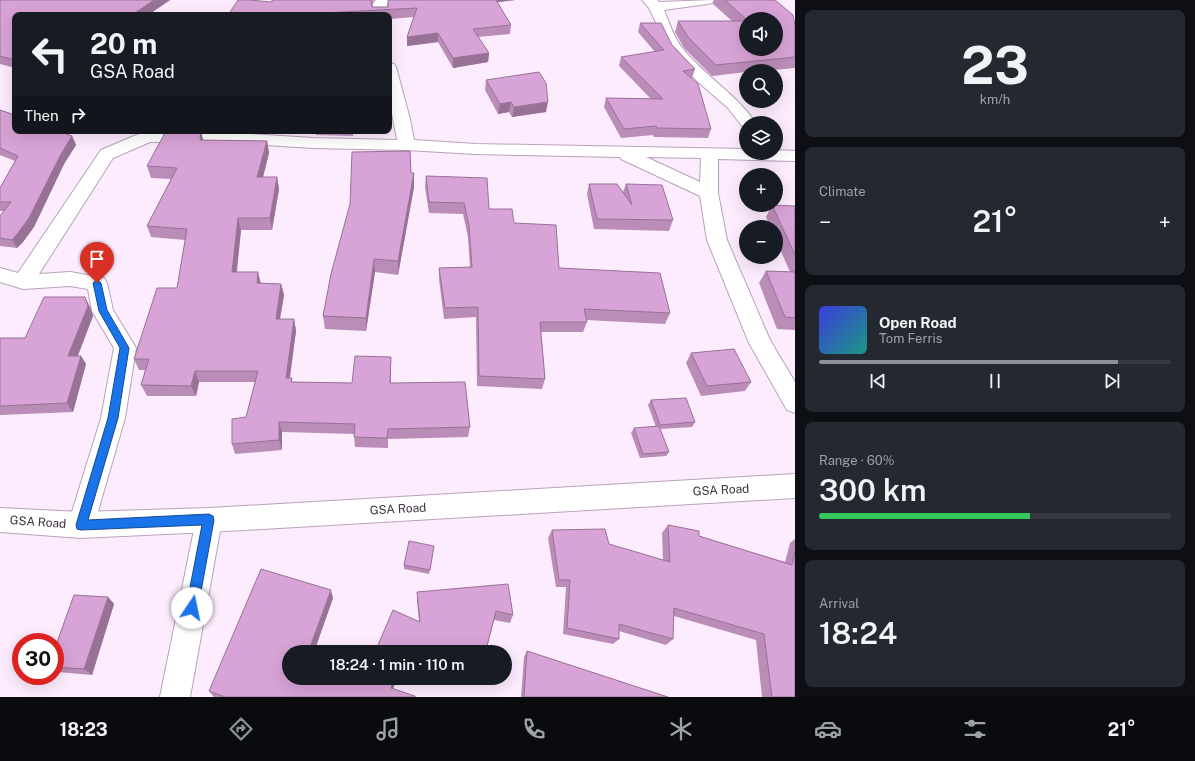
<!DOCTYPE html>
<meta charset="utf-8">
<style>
:root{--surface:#171b24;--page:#242831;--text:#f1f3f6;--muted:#9ea1a6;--line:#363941;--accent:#8c9099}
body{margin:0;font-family:"Public Sans",sans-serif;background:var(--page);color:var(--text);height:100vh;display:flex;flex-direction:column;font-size:15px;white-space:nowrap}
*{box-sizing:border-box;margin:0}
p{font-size:13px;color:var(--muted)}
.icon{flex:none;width:22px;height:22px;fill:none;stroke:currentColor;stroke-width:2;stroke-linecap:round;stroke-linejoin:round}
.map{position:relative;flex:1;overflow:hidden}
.sheet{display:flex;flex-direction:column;gap:10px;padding:10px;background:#0d0f14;width:400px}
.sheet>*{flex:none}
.banner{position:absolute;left:12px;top:12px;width:380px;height:122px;border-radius:8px;box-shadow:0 4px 16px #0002;background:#171b24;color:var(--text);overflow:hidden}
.tools{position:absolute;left:739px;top:12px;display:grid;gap:8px}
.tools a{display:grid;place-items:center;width:44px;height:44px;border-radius:50%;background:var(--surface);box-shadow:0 4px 16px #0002;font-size:20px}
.speed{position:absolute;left:12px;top:633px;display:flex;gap:8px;font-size:20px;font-weight:700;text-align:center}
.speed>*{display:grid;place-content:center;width:52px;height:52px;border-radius:50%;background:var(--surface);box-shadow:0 4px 16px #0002;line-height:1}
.speed .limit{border:6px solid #d22;background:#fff;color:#111}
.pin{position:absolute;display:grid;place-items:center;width:34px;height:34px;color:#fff;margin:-41px -17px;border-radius:50% 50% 50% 0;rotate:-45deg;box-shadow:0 0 4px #0007}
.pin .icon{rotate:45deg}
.me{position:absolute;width:44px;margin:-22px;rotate:11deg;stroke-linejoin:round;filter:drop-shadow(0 0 3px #0008)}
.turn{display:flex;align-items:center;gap:14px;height:84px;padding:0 12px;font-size:18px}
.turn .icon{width:52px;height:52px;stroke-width:2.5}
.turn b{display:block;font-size:28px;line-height:34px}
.then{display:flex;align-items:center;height:38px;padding:0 12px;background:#0003;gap:8px;font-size:15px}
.big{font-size:30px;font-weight:600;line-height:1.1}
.sheet .widget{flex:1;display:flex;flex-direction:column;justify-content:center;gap:6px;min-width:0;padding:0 14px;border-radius:8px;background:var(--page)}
.sheet .dial{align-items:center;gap:0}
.dial b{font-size:52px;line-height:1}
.song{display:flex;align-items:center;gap:12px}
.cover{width:48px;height:48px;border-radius:6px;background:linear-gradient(135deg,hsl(240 70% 55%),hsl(170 70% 35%))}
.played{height:4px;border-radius:2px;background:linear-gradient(90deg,var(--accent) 85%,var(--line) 85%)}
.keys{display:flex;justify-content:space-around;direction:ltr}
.heat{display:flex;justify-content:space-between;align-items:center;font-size:22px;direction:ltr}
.charge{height:6px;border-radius:3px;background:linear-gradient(90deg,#34c759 60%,var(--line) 0)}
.trip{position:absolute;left:282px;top:645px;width:230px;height:40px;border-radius:20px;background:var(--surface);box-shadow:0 4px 16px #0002;font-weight:600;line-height:40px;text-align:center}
.tab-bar{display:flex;height:64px;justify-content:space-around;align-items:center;background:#090b0e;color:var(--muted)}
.tab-bar .icon{width:28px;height:28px}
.tab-bar .on{color:var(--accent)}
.tab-bar b{font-size:18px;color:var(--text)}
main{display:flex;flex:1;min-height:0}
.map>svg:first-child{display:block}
</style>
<main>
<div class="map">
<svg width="795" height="697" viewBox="0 0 795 697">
<rect width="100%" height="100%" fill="#fcecfe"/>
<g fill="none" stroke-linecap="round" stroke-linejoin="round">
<!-- minor casing -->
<g stroke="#baa1bd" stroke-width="2">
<path id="minor" d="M 376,0 L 390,0 L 387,4 L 387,15 L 373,15 L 373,4 Z
M 642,0 L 657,0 L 659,2 L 714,0 L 712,3 L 707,4 L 664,10 C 669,22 674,38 683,49 C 705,76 736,94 756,123 L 746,123 L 746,127 L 742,126 L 728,108 L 697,81 L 670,52 L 649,8 Z
M 389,63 L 394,64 L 396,67 L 410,119 L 414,140 L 476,144 L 746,149 L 746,153 L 776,153 L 776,150 L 795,151 L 795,161 L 718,159 L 718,193 L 727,240 L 770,340 L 795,382 L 795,413 L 787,410 L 749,343 L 707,240 L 700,196 L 621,159 L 620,157 L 476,154 L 406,150 L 313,148 L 206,141 L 150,142 L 113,158 L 39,274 L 70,272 L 104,278 L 107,283 L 113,310 L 136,348 L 125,418 L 94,525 L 90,534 L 81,538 L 72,534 L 68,525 L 101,418 L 114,348 L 92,311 L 88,289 L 70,286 L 23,289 L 0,282 L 0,268 L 18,273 L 101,150 L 141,133 L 147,132 L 206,131 L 313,138 L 397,140 L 389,98 ZM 646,157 L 701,158 L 700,182 Z
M 209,508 L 218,511 L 222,520 L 190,697 L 160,697 L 196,520 L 200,511 Z"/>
</g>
<!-- tertiary casing -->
<g stroke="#baa1bd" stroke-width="2">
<path id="tertiary" d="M 795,474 L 795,498 L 209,532 L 81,538 L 0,532 L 0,508 L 81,512 L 209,508 Z"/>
</g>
<!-- minor -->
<use href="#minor" fill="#fff" fill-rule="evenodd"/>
<!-- tertiary -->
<use href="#tertiary" fill="#fff" fill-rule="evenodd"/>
</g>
<!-- wall -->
<path fill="#ba8cb8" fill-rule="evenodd" d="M 0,0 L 170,0 L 148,15 L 15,15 L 15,68 L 0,64 Z
M 272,0 L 374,0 L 372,4 L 372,7 L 388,7 L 388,0 L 515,0 L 497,2 L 511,25 L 510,34 L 478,37 L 489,53 L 488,62 L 453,68 L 438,42 L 407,46 L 407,37 L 414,17 L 389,19 L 389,15 L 228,15 L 272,2 Z
M 714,0 L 775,0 L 795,25 L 795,68 L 761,71 L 746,71 L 746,72 L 712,76 L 684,48 L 675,32 L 678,21 L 732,21 L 713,4 ZM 746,19 L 776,19 L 746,49 Z
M 640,23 L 672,45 L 695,69 L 692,78 L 691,78 L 711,129 L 708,138 L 654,137 L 653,135 L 621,138 L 604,107 L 606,98 L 651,99 L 619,66 L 621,57 L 655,52 L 638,32 Z
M 15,74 L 15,82 L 12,76 Z
M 486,80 L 546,112 L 512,117 L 509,112 L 498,114 L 485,90 Z
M 0,110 L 72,136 L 76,145 L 64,164 L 34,227 L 23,242 L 17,248 L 0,246 L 0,216 L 4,211 L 0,211 L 0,188 L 15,161 L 0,155 Z
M 273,131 L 354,131 L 353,136 L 316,135 L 316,133 Z
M 203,140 L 267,141 L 269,153 L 263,177 L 277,177 L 279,189 L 272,230 L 241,230 L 237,272 L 261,283 L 281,284 L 284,295 L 280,319 L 294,319 L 296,331 L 290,378 L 292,378 L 292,382 L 352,383 L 391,368 L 391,383 L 470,427 L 468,437 L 388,439 L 388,448 L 355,447 L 354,434 L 282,432 L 282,450 L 235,454 L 232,444 L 246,417 L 255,382 L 199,382 L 196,396 L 147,396 L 141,385 L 145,370 L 139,370 L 134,359 L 177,288 L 185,240 L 151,237 L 147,226 L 171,179 L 151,178 L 147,166 Z
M 411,173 L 414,173 L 414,187 L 398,275 L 375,272 L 366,331 L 325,329 L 323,316 Z
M 426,176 L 489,209 L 514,223 L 559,268 L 670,313 L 665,324 L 586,320 L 587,322 L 583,332 L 541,332 L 545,379 L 542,389 L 477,386 L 476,317 L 444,319 L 439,279 L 439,268 L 470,267 L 468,237 L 463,214 L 429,213 L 425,187 Z
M 589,184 L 623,192 L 626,184 L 673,220 L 669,231 L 594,229 L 587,194 Z
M 772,205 L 795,206 L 795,330 L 777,329 L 759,283 L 766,271 L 790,272 L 776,240 L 776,227 L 770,227 L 766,217 Z
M 90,307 L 93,316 L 78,356 L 81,356 L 86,364 L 73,412 L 0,415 L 0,338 L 25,338 Z
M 691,353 L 751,382 L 745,391 L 701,396 L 686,363 Z
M 651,400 L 695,422 L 692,427 L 660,429 L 669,452 L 666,456 L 640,458 L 631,433 L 634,428 L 656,427 L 648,405 Z
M 668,525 L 699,536 L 785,562 L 790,543 L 795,539 L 795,697 L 762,697 L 756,640 L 674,616 L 673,639 L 666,645 L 619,631 L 619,639 L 613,644 L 563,634 L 566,587 L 556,587 L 548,538 L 552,530 L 663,560 L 662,533 Z
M 434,546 L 429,574 L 404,569 L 404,565 Z
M 417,592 L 513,615 L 510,623 L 494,620 L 487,646 L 484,652 L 375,652 L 419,621 L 417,600 Z
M 108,597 L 114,604 L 92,675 L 57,672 L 55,671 L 55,648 Z
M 333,598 L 314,652 L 289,678 L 397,678 L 393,689 L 415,697 L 214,697 L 209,691 Z
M 527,651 L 668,697 L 521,697 L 524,657 Z"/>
<!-- shaded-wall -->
<path fill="#977296" d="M 154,0 L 170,0 L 148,15 L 132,15 Z
M 492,0 L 515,0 L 491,3 Z
M 438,33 L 438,42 L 407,46 L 407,37 Z
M 489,53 L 488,62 L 453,68 L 453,58 Z
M 511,102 L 509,112 L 498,114 L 500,104 Z
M 548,102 L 546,112 L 512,117 L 514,107 Z
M 201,131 L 204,143 L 200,140 Z
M 72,136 L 76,145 L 64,164 L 34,227 L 23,242 L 17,248 L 12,240 L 60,156 Z
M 267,141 L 269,153 L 260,189 L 257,177 Z
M 414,173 L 414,187 L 398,275 L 398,261 Z
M 277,177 L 279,189 L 272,230 L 270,218 Z
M 238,218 L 241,230 L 235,284 L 232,272 Z
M 374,259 L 375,272 L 366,331 L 366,318 Z
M 258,272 L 261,284 L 257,283 Z
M 281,284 L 284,295 L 278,330 L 276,319 Z
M 85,297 L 90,307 L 93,316 L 74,365 L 68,356 Z
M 294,319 L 296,331 L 288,389 L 286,378 Z
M 81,356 L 86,364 L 73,412 L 67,403 Z
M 391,357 L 391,368 L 390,394 L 390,383 Z
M 195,371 L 199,382 L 196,396 L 191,386 Z
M 279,422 L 282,432 L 282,450 L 279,440 Z
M 331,590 L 333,598 L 314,652 L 309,650 Z
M 108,597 L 114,604 L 92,675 L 84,669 Z
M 395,678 L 397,678 L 391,694 L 391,688 Z"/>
<!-- building -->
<path fill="#d8a3d6" stroke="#977296" d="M 0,0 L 154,0 L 132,15 L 15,15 L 15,60 L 0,56 Z
M 238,0 L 249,0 L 272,2 L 272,0 L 371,0 L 372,7 L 388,7 L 388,0 L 496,0 L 511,25 L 473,29 L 489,53 L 453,58 L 438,33 L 407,37 L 417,8 L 323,13 L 323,15 L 228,15 Z
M 725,0 L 775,0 L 793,15 L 795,25 L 795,57 L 716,65 L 688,37 L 678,21 L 746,21 L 746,49 L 776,49 L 776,19 L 746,19 Z
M 640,23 L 661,23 L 672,45 L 695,69 L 683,71 L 698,84 L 711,129 L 657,128 L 656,126 L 624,129 L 606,98 L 663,99 L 621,57 L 664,50 Z
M 539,72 L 546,83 L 548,102 L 514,107 L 511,102 L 500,104 L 486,80 Z
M 0,110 L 15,115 L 15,131 L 58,131 L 72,136 L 60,156 L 29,218 L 18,233 L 12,240 L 0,238 L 0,216 L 11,202 L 0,202 L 0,188 L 18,156 L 0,148 Z
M 166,131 L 201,131 L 200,140 L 267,141 L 257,177 L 277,177 L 270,218 L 238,218 L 232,272 L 258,272 L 257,283 L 281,284 L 276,319 L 294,319 L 286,378 L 292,378 L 291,382 L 352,383 L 355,356 L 391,357 L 390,383 L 465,382 L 470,427 L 388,429 L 387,438 L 354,437 L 355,424 L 279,422 L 279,440 L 232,444 L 232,419 L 246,417 L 258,371 L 195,371 L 191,386 L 141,385 L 149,359 L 134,359 L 157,288 L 177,288 L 187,229 L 147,226 L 177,168 L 147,166 Z
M 410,151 L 411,173 L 414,173 L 398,261 L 374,259 L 366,318 L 323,316 L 331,274 L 350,204 L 352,152 Z
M 426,176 L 487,178 L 489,209 L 512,209 L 514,223 L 556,225 L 559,268 L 660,273 L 670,313 L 584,309 L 587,322 L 540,322 L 545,379 L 479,376 L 478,307 L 445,308 L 439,268 L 472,267 L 469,226 L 464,203 L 429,202 Z
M 589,184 L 617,184 L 632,205 L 626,184 L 662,185 L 673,220 L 597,219 Z
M 772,205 L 795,206 L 795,255 Z
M 766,271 L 795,272 L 795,318 L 785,317 Z
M 44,297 L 85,297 L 88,306 L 68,356 L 81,356 L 67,403 L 0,406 L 0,338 L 25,338 Z
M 734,349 L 751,382 L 707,386 L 691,353 Z
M 686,398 L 695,422 L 660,425 L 651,400 Z
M 659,426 L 669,452 L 643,454 L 634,428 Z
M 668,525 L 699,531 L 699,536 L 792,565 L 795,551 L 795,697 L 772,697 L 764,634 L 674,608 L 673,639 L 619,624 L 619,639 L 567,628 L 570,580 L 559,580 L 552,530 L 605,529 L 609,544 L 670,562 Z
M 409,541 L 434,546 L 430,570 L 404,565 Z
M 261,569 L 331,590 L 309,650 L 314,652 L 289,652 L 289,678 L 395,678 L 391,688 L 415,696 L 415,697 L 225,697 L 209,691 Z
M 508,584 L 513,615 L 496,611 L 487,646 L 414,652 L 375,652 L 393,610 L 420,622 L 417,592 Z
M 74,595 L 108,597 L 84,669 L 55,667 L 55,648 Z
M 527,651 L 668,697 L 524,697 Z"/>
<!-- route -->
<path fill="#1a73e8" stroke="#114b97" d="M 97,280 L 101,283 L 107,310 L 129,348 L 118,418 L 88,520 L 209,514 L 213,516 L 214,520 L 198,608 L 196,612 L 192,614 L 188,612 L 186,608 L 202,525 L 81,530 L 77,529 L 76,525 L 108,418 L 120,348 L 99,311 L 93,283 Z"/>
<g text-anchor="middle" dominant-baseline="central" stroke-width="3" stroke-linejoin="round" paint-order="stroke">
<!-- street labels -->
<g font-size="12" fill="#3c313d" stroke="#fff">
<text transform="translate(721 490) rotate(-3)">GSA Road</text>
<text transform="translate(398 509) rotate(-3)">GSA Road</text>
<text transform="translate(38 522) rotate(4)">GSA Road</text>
</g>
</g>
</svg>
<div class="tools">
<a><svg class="icon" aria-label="sound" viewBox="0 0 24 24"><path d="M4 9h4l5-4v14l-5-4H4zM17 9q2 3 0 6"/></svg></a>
<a><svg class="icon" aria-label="search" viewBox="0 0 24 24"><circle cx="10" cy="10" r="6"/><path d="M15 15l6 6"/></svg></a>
<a><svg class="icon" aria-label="layers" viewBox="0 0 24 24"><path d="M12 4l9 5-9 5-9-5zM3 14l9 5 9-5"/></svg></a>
<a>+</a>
<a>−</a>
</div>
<div class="speed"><div class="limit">30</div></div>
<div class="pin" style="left:97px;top:283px;background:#d93025"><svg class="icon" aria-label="arrive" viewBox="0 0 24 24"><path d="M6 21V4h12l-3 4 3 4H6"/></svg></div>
<svg class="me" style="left:192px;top:608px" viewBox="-20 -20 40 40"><circle r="19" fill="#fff"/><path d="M0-13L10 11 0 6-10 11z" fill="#1a73e8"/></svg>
<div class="trip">18:24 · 1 min · 110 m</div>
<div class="banner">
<div class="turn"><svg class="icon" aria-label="left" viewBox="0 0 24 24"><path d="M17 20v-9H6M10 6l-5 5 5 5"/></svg><div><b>20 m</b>GSA Road</div></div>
<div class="then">Then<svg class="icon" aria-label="right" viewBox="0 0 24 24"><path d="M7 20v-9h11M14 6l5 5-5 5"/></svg></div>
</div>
</div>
<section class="sheet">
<div class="widget dial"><b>23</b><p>km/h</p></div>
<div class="widget"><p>Climate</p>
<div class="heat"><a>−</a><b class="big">21°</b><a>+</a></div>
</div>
<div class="widget">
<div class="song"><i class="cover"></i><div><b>Open Road</b><p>Tom Ferris</p></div></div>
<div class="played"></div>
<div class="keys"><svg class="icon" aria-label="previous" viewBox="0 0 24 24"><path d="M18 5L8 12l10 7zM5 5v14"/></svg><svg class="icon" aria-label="pause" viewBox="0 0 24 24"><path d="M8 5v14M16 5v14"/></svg><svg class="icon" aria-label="next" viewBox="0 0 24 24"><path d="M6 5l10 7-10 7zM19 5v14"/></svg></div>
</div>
<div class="widget"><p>Range · 60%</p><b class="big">300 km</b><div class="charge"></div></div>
<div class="widget"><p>Arrival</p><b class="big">18:24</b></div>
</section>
</main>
<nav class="tab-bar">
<b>18:23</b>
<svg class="icon on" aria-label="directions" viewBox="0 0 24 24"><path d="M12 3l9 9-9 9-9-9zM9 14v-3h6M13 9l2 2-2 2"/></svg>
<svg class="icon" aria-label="music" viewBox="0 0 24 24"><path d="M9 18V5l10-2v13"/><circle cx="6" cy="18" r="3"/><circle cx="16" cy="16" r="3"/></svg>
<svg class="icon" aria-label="phone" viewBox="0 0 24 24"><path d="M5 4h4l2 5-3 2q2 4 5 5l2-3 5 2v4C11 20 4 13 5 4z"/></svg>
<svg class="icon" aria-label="climate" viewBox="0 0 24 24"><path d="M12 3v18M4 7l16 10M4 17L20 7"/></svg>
<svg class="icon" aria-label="car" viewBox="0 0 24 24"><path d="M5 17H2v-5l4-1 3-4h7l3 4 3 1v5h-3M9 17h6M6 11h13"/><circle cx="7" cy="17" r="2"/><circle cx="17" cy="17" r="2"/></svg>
<svg class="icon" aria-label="filters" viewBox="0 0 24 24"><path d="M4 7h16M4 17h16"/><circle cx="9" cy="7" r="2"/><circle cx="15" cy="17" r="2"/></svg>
<b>21°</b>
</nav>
